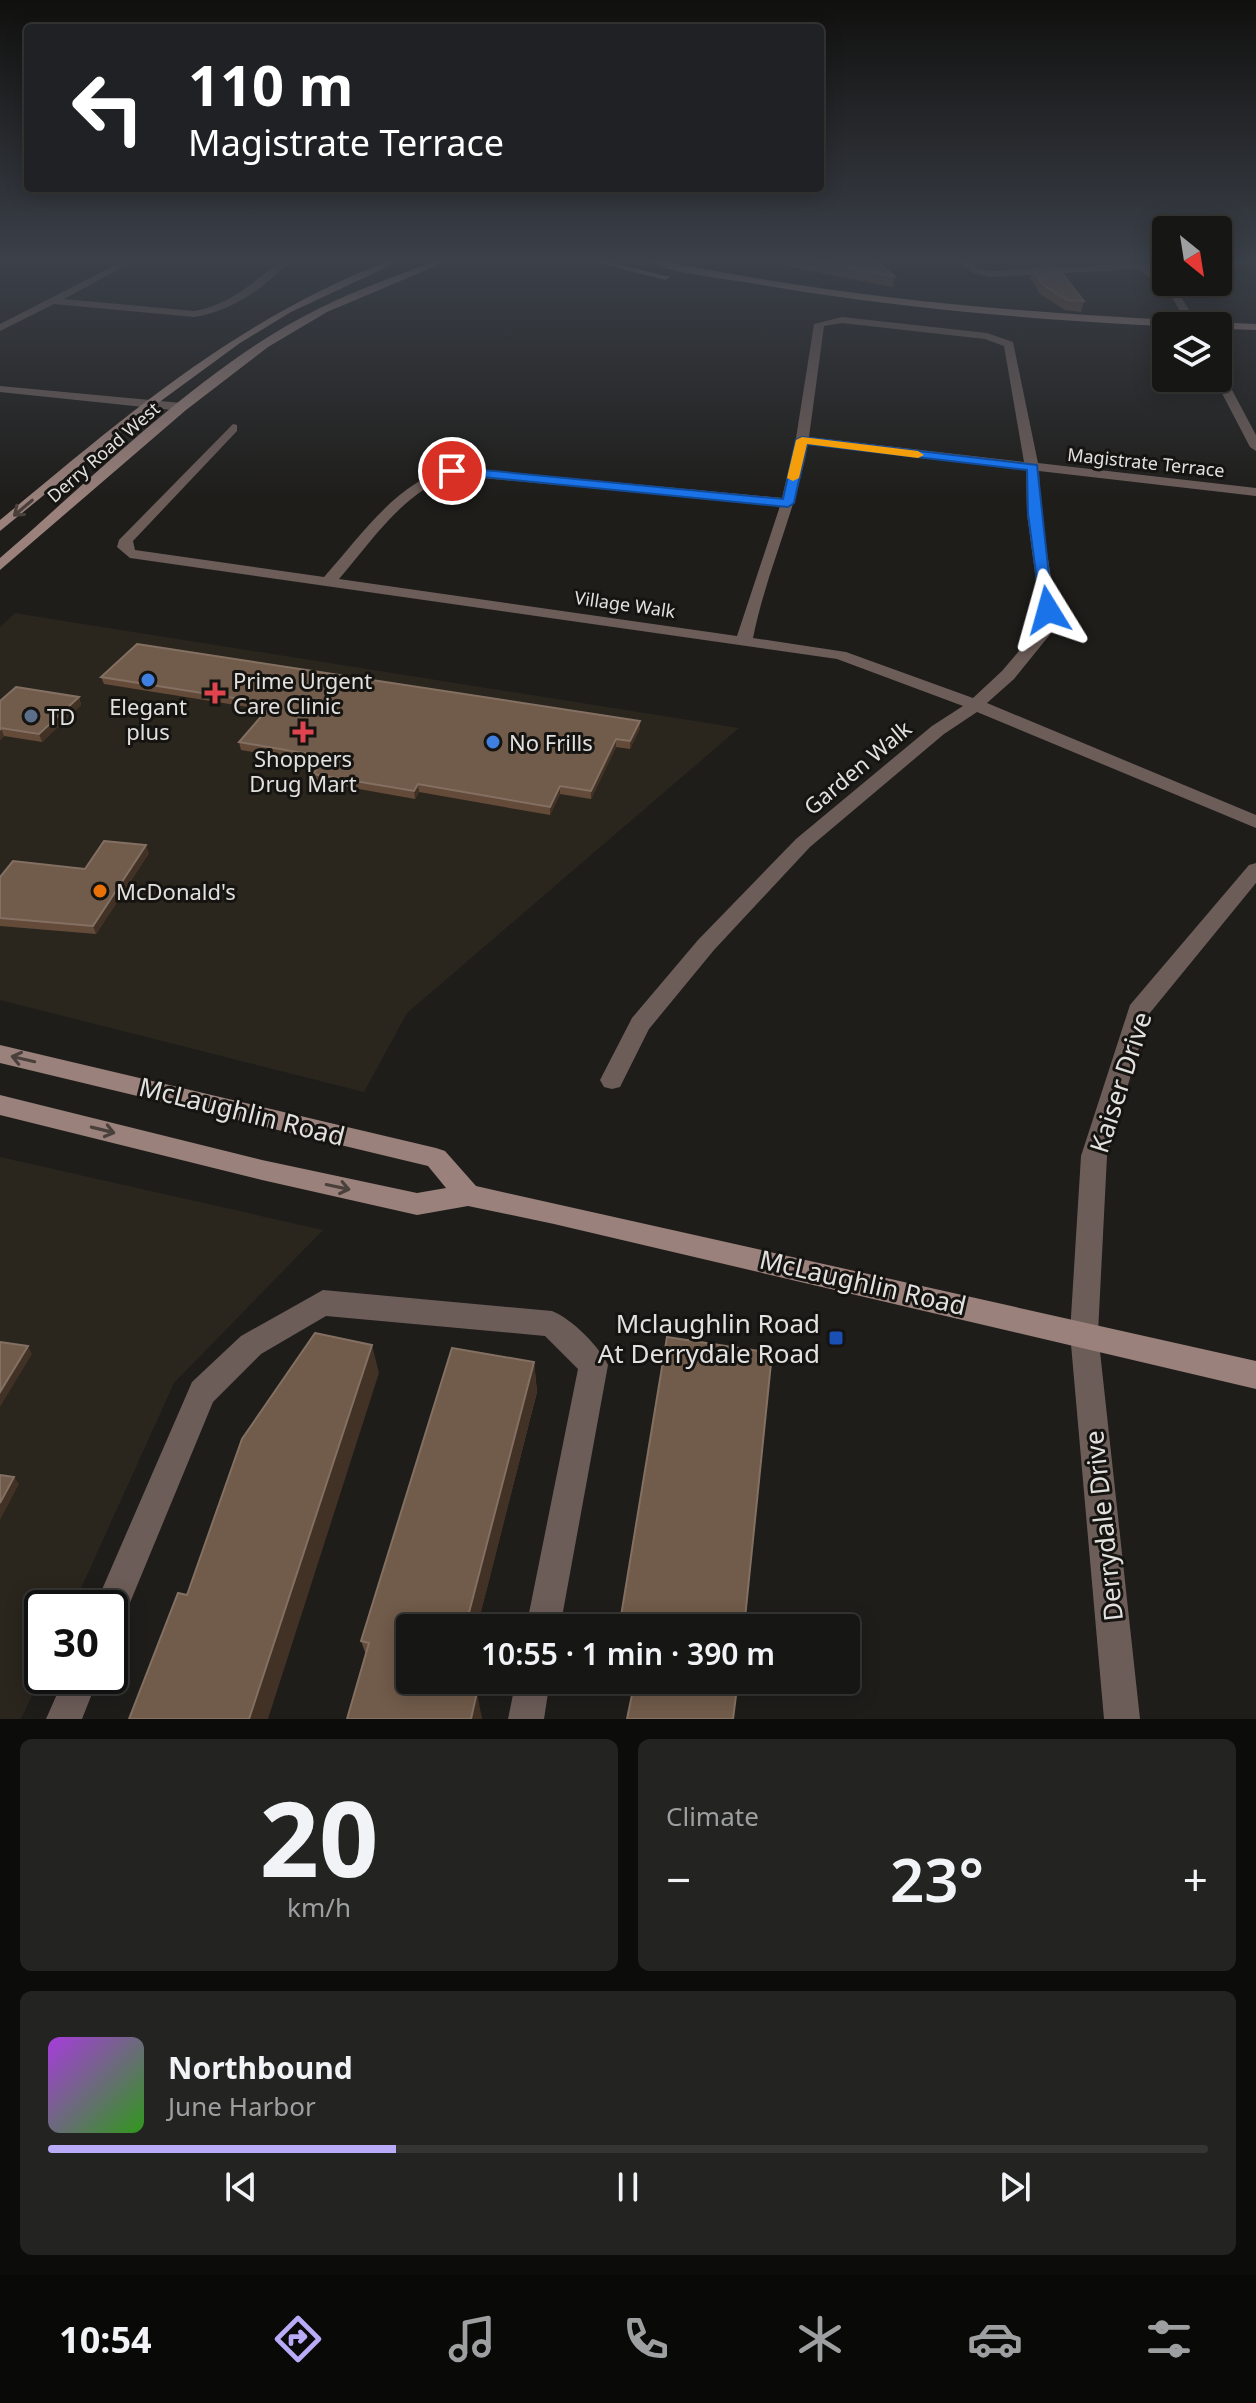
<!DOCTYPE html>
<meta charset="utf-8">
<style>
:root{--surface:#161614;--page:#232322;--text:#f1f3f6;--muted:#9e9fa0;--line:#353534;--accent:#b9abf7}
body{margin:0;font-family:"Noto Sans",sans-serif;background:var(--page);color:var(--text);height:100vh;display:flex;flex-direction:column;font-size:30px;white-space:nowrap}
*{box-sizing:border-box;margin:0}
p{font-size:26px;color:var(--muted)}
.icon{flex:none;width:44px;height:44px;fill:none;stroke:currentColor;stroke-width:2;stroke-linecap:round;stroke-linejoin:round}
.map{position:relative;height:1719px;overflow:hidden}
.side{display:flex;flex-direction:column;gap:20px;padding:20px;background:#0c0c0b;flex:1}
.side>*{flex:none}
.banner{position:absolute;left:24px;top:24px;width:800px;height:168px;border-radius:8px;box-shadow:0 4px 20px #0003,0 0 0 2px var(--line);background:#202124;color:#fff;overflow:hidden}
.needle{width:52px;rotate:150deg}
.tools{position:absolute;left:1152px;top:216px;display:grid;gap:16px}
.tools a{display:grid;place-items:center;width:80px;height:80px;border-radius:8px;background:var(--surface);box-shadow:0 4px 20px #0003,0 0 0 2px var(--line);font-size:40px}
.speed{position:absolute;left:24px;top:1590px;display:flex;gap:16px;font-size:40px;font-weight:700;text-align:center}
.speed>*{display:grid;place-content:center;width:104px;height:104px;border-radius:50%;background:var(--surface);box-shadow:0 4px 20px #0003,0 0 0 2px var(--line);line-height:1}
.speed .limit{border:4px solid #111;border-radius:12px;background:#fff;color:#111}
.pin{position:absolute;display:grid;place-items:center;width:68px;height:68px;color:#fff;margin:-34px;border:4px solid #fff;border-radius:50%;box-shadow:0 2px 8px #0007}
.me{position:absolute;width:88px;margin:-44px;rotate:352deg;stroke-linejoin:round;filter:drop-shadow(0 0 6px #0008)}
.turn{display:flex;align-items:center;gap:28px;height:168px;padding:0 32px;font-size:36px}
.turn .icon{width:104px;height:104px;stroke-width:2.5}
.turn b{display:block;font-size:56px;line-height:68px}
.big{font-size:60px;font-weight:600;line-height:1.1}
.side .tile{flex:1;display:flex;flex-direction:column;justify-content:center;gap:12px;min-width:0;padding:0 28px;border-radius:12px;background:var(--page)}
.side .dial{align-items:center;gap:0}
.dial b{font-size:104px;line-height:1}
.song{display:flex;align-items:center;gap:24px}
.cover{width:96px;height:96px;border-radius:12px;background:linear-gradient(135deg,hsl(280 70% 55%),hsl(110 70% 35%))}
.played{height:8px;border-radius:4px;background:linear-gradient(90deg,var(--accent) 30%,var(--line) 30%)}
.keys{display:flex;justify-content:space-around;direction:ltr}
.heat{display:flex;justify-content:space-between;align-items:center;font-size:44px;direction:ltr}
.side .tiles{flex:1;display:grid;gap:20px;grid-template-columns:1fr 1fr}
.tile:last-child{grid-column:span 2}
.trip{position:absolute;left:396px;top:1614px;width:464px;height:80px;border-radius:8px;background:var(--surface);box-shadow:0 4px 20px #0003,0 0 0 2px var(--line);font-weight:600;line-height:80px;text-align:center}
.menu{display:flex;height:128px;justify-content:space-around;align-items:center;background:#090908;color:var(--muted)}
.menu .icon{width:56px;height:56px}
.menu .on{color:var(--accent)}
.menu b{font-size:36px;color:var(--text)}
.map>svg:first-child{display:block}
</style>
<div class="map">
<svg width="1256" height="1719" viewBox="0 0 1256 1719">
<rect width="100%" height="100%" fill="#1e1d1a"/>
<!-- built -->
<path fill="#2a261e" d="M 15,613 L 39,617 L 739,728 L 407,1013 L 364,1092 L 0,1000 L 0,627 Z
M 0,1157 L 323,1230 L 174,1383 L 72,1608 L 42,1608 L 42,1674 L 21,1719 L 0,1719 Z"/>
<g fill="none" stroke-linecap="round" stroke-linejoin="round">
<!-- street -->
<path fill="#6d5d59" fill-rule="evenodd" d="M 125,260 L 136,260 L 64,299 L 194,311 C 230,305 254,282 281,260 L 291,260 C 264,288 233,311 194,317 L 54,304 L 0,331 L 0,324 Z
M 957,260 L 967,260 L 979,269 L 991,271 L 1166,262 L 1166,268 L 1149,269 L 1175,287 L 1199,326 L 1189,326 L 1168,291 L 1138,269 L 991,277 L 973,273 Z
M 1218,260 L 1256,260 L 1256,263 L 1218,266 Z
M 842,317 L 987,333 L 1013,342 L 1038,463 L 1256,488 L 1256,496 L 1039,471 L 1041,514 L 1056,610 L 1052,632 L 1014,679 L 987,703 L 1256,815 L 1256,828 L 977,712 L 944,734 L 810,847 L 714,950 L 649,1029 L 620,1087 L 612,1089 L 604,1087 L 600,1080 L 632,1018 L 698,940 L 796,839 L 932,726 L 963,706 L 837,659 L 130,558 L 117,547 L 119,540 L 233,424 L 237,425 L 237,431 L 133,541 L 135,550 L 324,577 C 361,536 396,482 452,467 L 782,498 L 796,438 L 814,324 ZM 842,323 L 985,339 L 1004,346 L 1024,462 L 809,437 L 824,326 ZM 808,444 L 1026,469 L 1027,514 L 1040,610 L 1036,631 L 1002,671 L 973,698 L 846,652 L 753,638 C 766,572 796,511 808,444 ZM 453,475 L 780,506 L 737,636 L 339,579 C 372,541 403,492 453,475 Z
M 1218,372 L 1224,375 L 1256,435 L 1256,451 L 1250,447 L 1214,378 L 1218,378 Z
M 0,386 L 182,403 L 188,407 L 182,411 L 0,392 Z
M 1256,863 L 1256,883 L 1149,1014 L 1107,1156 L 1098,1333 L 1140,1719 L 1104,1719 L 1070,1333 L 1081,1156 L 1130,1005 L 1249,865 Z
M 323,1290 L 552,1311 C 572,1319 599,1346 608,1365 L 560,1628 L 526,1628 L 578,1369 L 545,1336 L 326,1316 L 261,1354 L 213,1402 L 122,1622 L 110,1627 L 110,1608 L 94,1608 L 192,1382 L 241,1336 Z
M 65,1676 L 99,1676 L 82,1719 L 46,1719 Z
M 516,1680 L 550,1680 L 544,1719 L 508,1719 Z"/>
<!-- secondary -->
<path fill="#9a817b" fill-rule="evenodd" d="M 390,260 L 402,260 L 291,312 L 240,343 L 143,414 L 0,531 L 0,520 C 127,415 234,321 390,260 Z
M 438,260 L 450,260 L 327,312 L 268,347 L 186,410 L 0,570 L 0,558 C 95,476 208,362 320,308 C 358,289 399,275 438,260 Z
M 587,260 L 601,260 L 670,277 L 665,280 Z
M 643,260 L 659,260 C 856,301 1055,316 1256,324 L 1256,330 C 1093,324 921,313 756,284 C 728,279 666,273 643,260 Z
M 0,1045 L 436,1148 L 445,1151 L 476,1186 L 1256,1361 L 1256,1389 L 554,1224 L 468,1206 L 417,1215 L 262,1180 L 0,1115 L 0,1095 L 262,1160 L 417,1193 L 446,1188 L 428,1166 L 0,1063 Z"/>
</g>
<!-- wall -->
<path fill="#644a39" d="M 754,260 L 876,260 L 894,276 L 893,287 Z
M 1019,260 L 1047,260 L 1046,265 L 1023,266 Z
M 1069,260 L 1091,260 L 1089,263 L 1076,264 Z
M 1032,268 L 1084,301 L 1081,312 L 1065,310 L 1040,294 L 1030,278 Z
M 101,677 L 640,728 L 630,749 L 616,747 L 591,799 L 560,794 L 550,815 L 419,792 L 415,799 L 314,781 L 313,774 L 321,763 L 241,750 L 239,742 L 267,710 L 104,684 Z
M 79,697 L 81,705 L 42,742 L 4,736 L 0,740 L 0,701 Z
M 149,853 L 96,934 L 0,926 L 0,877 L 85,869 Z
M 534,1362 L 537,1392 L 461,1689 L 482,1717 L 366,1655 L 361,1641 Z"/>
<!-- shaded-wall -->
<path fill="#423125" d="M 79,697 L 81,705 L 42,742 L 39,734 Z
M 640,721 L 640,728 L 630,749 L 630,741 Z
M 1,728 L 4,736 L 0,740 L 0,730 Z
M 616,739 L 616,747 L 591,799 L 591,791 Z
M 418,784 L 419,792 L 415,799 L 414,791 Z
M 560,786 L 560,794 L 550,815 L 550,807 Z
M 146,845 L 149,853 L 96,934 L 93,926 Z
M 372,1345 L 379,1373 L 268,1719 L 249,1719 Z
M 28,1346 L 32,1354 L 0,1407 L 0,1392 Z
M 534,1362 L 537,1392 L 477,1628 L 465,1628 Z
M 14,1477 L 19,1484 L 0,1520 L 0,1503 Z
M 452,1680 L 464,1680 L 456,1712 L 450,1687 Z
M 477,1692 L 482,1719 L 471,1719 Z"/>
<!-- building -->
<path fill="#715b4a" stroke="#837062" stroke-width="2" d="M 807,260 L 876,260 L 894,276 Z
M 1056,266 L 1084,301 L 1067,300 L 1042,284 L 1032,268 Z
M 137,644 L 640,721 L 630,741 L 616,739 L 591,791 L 560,786 L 550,807 L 418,784 L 414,791 L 313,774 L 326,757 L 239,742 L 272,704 L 101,677 Z
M 16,687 L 79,697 L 39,734 L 1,728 L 0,730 L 0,701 Z
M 104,841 L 146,845 L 93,926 L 0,918 L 0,877 L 13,861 L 85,869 Z
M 315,1333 L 372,1345 L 249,1719 L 129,1719 L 178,1593 L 187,1595 L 242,1439 Z
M 667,1337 L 772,1353 L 744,1628 L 619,1628 Z
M 0,1342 L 28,1346 L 0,1392 Z
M 452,1348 L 534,1362 L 465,1628 L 410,1628 L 410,1680 L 452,1680 L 450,1687 L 477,1692 L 471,1719 L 347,1719 L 369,1643 L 361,1641 Z
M 0,1475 L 14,1477 L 0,1503 Z
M 635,1680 L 738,1680 L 733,1719 L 627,1719 Z"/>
<!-- one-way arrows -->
<defs><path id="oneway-shaft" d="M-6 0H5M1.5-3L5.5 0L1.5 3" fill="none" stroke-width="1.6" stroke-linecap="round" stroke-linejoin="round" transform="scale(2)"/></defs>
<g stroke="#4a403b">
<use href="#oneway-shaft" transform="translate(23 508) rotate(140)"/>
<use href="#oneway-shaft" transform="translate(23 1059) rotate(-167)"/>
<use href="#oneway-shaft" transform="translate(103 1130) rotate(14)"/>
<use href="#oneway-shaft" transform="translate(338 1187) rotate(12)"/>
</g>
<!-- sky -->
<linearGradient id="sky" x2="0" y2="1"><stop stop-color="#10100e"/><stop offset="0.52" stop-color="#3b4049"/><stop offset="1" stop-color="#3b4049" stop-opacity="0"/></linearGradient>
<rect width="1256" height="500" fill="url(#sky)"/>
<!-- route -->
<path fill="#1a73e8" stroke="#114b97" stroke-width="2" d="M 802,437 L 1037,465 L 1053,613 L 1041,610 L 1028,514 L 1027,470 L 807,444 L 794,503 L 788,507 L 452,474 L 446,471 L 452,467 L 783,499 L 796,440 Z"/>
<!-- slow -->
<path fill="#f59e0b" d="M 802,437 L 918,451 L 924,455 L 918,458 L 807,444 L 799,478 L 793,481 L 787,478 L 796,440 Z"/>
<!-- markers -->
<g fill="#3f7fe0" stroke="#151411" stroke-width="3">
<circle cx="148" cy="680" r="8"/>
<circle cx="493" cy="742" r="8"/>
</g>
<g fill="#e0444e" stroke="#151411" stroke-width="3">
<path d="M211 681h8v8h8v8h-8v8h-8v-8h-8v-8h8z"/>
<path d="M299 720h8v8h8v8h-8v8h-8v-8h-8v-8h8z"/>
</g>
<circle fill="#5c6f8a" stroke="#151411" stroke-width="3" cx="31" cy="716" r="8"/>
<circle fill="#e8710a" stroke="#151411" stroke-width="3" cx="100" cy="891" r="8"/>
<rect fill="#1a4fb4" stroke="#151411" stroke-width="3" x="828" y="1330" width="16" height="16" rx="4"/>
<g text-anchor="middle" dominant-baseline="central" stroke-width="6" stroke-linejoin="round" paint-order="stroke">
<!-- far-street labels -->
<g font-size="18" fill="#e2e1df" stroke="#151411">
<text transform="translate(103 452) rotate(-41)">Derry Road West</text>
<text transform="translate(1146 462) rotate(6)">Magistrate Terrace</text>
<text transform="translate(625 604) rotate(8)">Village Walk</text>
</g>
<!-- poi labels -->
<g font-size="22" fill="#e2e1df" stroke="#151411" text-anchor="start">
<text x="233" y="680">Prime Urgent<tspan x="233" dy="25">Care Clinic</tspan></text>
<text x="148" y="706" text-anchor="middle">Elegant<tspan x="148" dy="25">plus</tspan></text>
<text x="47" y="716">TD</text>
<text x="509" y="742">No Frills</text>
<text x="303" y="758" text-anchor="middle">Shoppers<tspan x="303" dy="25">Drug Mart</tspan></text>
<text x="116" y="891">McDonald's</text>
</g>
<!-- street labels -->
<g font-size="22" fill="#e2e1df" stroke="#151411">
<text transform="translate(857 767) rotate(-40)">Garden Walk</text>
</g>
<!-- near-street labels -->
<g font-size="26" fill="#e2e1df" stroke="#151411">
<text transform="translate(1120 1082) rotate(-72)">Kaiser Drive</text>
<text transform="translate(242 1111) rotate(14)">McLaughlin Road</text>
<text transform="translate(863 1282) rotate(13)">McLaughlin Road</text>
<text transform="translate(1103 1526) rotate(-96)">Derrydale Drive</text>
</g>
<!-- near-poi labels -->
<g font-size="26" fill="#e2e1df" stroke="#151411" text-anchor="end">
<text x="820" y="1323">Mclaughlin Road<tspan x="820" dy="30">At Derrydale Road</tspan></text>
</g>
</g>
</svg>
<div class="tools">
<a><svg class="needle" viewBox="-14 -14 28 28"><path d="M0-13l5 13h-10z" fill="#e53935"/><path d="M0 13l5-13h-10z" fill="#9e9fa0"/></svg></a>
<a><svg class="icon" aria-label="layers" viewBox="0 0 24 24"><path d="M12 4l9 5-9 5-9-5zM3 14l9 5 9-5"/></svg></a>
</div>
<div class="speed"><div class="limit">30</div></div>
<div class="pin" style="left:452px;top:471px;background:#d93025"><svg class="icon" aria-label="arrive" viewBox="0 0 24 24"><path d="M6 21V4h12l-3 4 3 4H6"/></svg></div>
<svg class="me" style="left:1048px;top:610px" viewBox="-20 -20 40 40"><path d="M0-17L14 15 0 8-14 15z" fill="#1a73e8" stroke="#fff" stroke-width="4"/></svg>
<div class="trip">10:55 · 1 min · 390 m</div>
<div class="banner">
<div class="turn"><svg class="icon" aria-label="left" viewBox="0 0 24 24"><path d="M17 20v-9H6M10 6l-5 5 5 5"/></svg><div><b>110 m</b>Magistrate Terrace</div></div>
</div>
</div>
<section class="side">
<div class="tiles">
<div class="tile dial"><b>20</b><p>km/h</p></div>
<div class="tile"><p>Climate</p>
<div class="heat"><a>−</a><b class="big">23°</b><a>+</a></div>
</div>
<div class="tile">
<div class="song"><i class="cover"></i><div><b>Northbound</b><p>June Harbor</p></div></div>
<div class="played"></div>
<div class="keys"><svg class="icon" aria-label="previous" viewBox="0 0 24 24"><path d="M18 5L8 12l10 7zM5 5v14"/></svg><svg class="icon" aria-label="pause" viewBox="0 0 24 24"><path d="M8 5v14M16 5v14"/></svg><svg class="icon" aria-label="next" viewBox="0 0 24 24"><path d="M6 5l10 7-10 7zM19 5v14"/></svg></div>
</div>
</div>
</section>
<nav class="menu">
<b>10:54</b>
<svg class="icon on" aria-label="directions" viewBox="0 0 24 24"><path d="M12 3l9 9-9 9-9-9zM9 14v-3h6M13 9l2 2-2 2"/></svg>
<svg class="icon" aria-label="music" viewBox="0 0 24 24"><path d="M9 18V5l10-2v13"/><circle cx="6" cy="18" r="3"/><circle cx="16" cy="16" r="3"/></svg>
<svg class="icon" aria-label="phone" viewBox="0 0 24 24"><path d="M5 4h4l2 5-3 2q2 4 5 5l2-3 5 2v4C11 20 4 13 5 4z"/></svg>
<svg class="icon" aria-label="climate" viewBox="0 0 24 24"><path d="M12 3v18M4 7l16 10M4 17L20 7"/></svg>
<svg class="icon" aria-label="car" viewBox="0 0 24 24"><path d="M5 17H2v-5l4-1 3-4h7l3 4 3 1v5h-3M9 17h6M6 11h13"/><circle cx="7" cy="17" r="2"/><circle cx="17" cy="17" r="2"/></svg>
<svg class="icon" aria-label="filters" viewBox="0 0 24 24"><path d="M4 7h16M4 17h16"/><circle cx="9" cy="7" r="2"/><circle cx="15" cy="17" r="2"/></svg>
</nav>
